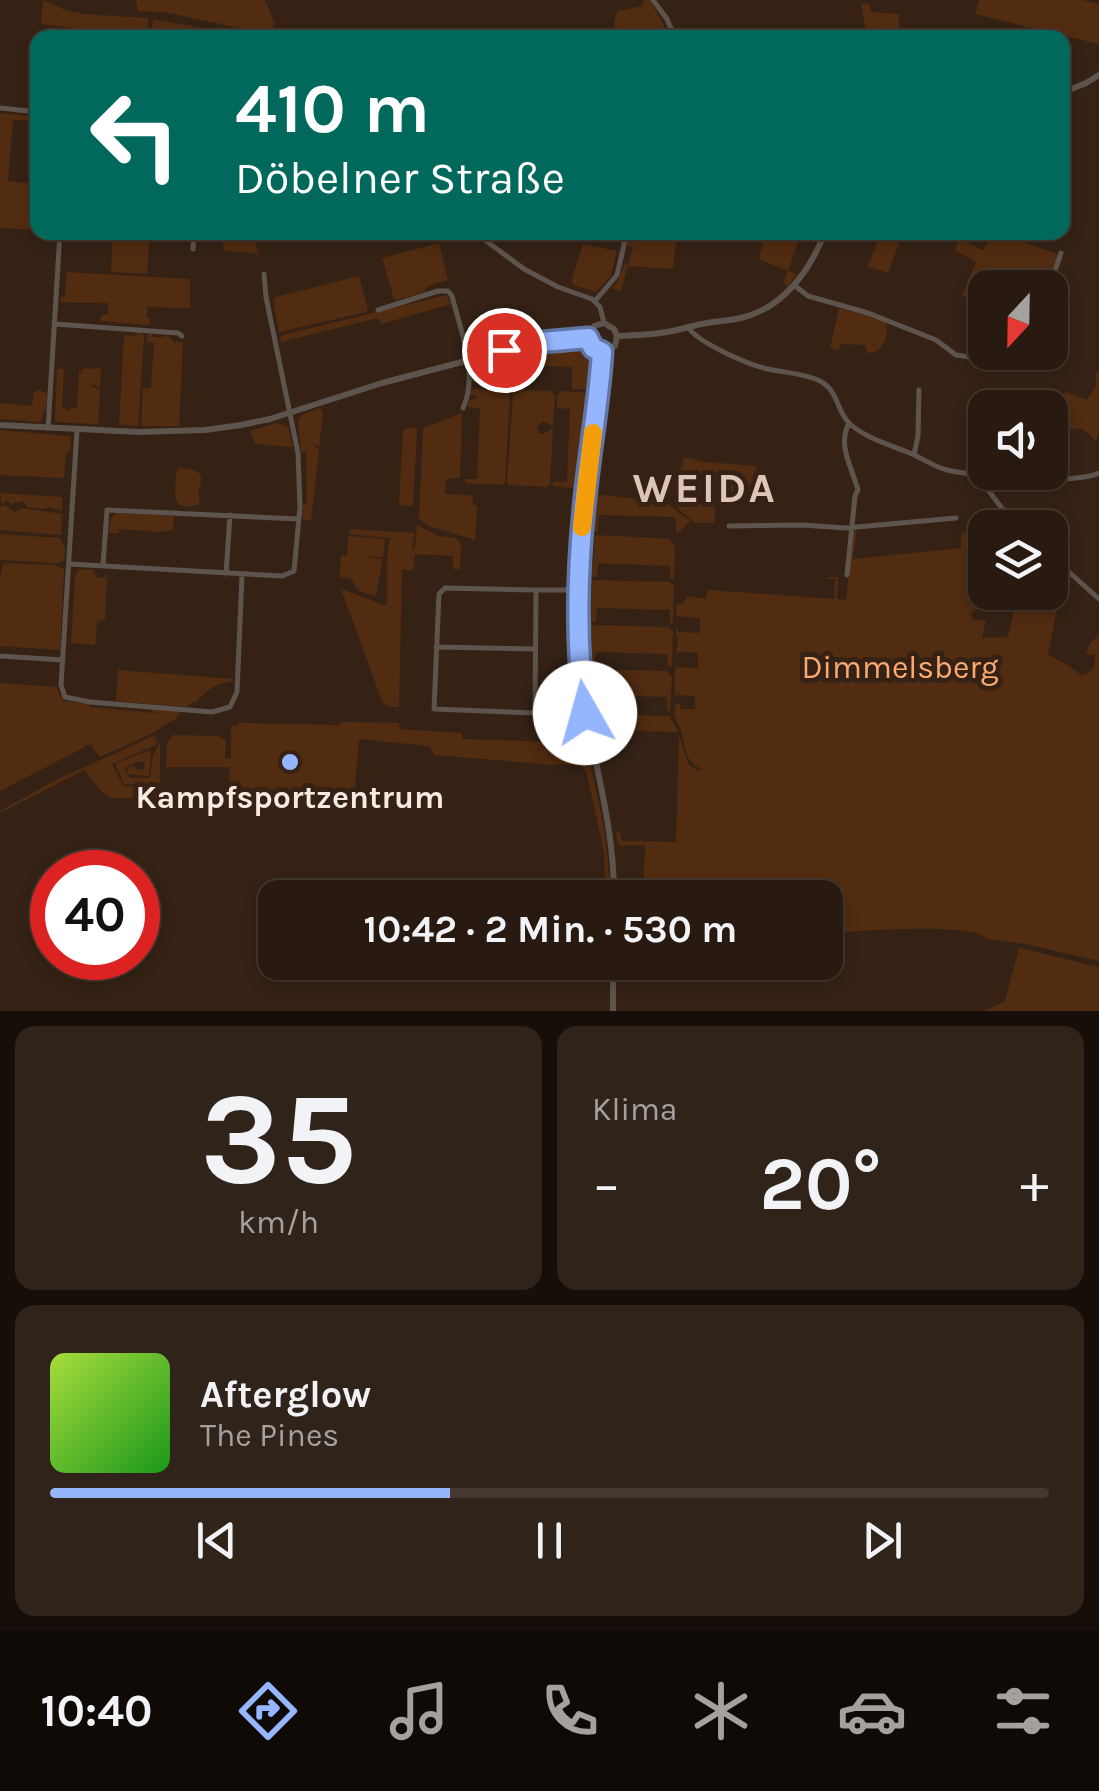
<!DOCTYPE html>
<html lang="de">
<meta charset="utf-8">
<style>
:root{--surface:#281a10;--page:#302319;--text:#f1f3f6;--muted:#a5a19f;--line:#443830;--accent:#95b6fd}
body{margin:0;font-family:Karla,sans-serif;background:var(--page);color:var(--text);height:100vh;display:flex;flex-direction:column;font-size:38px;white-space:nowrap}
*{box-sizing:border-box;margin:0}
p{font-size:32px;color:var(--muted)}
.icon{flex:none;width:55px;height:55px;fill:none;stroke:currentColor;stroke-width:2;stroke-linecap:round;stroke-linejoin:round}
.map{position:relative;height:1011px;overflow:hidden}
.side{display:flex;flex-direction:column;gap:15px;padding:15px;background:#160e09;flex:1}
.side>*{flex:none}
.top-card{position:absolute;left:30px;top:30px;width:1040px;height:210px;border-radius:20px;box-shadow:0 5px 15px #0003,0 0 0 2px var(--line);background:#00695c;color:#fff;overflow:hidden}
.needle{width:65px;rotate:202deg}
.buttons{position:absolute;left:968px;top:270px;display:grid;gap:20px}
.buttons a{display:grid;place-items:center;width:100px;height:100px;border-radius:20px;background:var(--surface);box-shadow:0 5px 15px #0003,0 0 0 2px var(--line);font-size:50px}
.speed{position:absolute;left:30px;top:850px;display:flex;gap:20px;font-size:50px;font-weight:700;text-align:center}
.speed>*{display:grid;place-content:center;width:130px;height:130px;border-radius:50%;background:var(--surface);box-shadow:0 5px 15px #0003,0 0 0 2px var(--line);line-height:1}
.speed .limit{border:15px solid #d22;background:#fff;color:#111}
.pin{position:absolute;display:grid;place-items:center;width:85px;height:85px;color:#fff;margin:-42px;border:5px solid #fff;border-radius:50%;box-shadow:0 2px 10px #0007}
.me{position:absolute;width:110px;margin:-55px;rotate:353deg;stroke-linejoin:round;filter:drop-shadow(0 0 8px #0008)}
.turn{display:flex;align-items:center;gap:35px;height:210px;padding:0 40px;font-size:45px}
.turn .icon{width:130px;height:130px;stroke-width:2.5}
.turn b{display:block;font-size:70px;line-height:85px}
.big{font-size:75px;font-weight:700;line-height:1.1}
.side .widget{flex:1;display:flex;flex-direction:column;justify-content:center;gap:15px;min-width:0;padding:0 35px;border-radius:20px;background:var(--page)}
.side .dial{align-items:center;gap:0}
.dial b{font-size:130px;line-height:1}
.song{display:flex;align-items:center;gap:30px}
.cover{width:120px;height:120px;border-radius:15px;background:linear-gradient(135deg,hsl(80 70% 55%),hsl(120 70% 35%))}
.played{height:10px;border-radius:5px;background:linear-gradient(90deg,var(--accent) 40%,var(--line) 40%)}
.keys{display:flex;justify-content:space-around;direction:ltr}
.heat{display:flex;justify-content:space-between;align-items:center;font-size:55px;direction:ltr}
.side .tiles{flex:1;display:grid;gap:15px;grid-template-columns:1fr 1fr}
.widget:last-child{grid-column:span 2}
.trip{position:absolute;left:258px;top:880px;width:585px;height:100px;border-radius:20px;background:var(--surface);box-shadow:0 5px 15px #0003,0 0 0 2px var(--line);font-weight:700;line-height:100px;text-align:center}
.menu{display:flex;height:160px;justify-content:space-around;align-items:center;background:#100a06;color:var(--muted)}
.menu .icon{width:70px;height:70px}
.menu .active{color:var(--accent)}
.menu b{font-size:45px;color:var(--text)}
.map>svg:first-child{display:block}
</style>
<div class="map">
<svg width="1099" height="1011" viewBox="0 0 1099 1011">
<rect width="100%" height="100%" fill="#352215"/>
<!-- green -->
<path fill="#522c11" d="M 43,0 L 65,10 L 83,14 L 148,18 L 147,37 L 41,24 Z
M 136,0 L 265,0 L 275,24 L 266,34 L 164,12 L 138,11 Z
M 644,0 L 650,0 L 670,37 L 617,37 C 613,28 613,20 618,11 L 642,6 Z
M 979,0 L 1082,0 L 1099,4 L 1099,44 L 975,14 Z
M 869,3 L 871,12 L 899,14 L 899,37 L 867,37 L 861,4 Z
M 153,19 L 249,37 L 152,37 Z
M 0,113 L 37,117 L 37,121 L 13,120 L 8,181 L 37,184 L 37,230 L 0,228 Z
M 994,232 L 1058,254 L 1046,287 L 1012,287 L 1000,284 L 998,287 L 985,288 L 985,304 L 962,295 L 976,262 L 954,250 L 960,239 L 983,250 Z
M 113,233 L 150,233 L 147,274 L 111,272 Z
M 224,233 L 254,233 L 258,254 L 223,250 Z
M 630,233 L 677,233 L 673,269 L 628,266 L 621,291 L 611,288 L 618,281 L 624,264 L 628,265 L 633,247 L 627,246 Z
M 765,233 L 802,233 L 788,270 L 797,275 L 786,287 L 784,281 L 788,271 L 759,259 Z
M 881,233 L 903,233 L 888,273 L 868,266 Z
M 439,243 L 448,280 L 427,286 L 424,292 L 397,300 L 394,299 L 382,258 Z
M 583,244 L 617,251 L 611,276 L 596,292 L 573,285 L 572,278 Z
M 67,272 L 190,279 L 190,308 L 147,307 L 147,318 L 150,318 L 150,325 L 100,321 L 102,315 L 108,314 L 108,303 L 60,302 L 61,297 L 65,297 Z
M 359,276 L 368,310 L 366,312 L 279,332 L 273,300 L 276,297 Z
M 447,295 L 451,304 L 381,324 L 378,318 L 281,342 L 280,338 L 283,335 Z
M 839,308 L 886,321 C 889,337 884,353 867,353 L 866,345 L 841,344 L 838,350 L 830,348 Z
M 136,331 L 141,332 L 144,336 L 138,426 L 119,425 L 124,335 L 135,336 Z
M 148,332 L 152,332 L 152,337 L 164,337 L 165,333 L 174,342 L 183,343 L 179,426 L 141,426 L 143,389 L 151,388 L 154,343 L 147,342 Z
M 580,345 L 594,357 L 592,389 L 572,389 L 572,367 L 481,364 L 480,386 L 471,381 L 473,365 L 531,350 Z
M 101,368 L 100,388 L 93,384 L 91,386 L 100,390 L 98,424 L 58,422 L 55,420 L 57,369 L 64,369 L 62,407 L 70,412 L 71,408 L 77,408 L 79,369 L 83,376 L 82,369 Z
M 1096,372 L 1099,373 L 1099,428 L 1096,442 C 1078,419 1073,433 1050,431 L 1050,408 L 1044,407 L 1066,392 L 1087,400 L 1096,386 Z
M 477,389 L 507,390 L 510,394 L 505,482 L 502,485 L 465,483 L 465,479 L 477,479 L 480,408 L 468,407 L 469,400 L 476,399 L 476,395 L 470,395 L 470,391 Z
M 40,390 L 47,394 L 46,410 L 44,410 L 41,422 L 0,419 L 0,403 L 32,406 L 34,392 Z
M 516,390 L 550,391 L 555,395 L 553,426 L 543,421 L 537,427 L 539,433 L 543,434 L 553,428 L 550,484 L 547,487 L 509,485 L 507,482 L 513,395 Z
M 562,391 L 591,393 L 581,489 L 553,486 L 553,482 L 567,482 L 570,409 L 557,408 L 557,396 Z
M 320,408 L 323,413 L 319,447 L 311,441 L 319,451 L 311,520 L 304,520 L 302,517 L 303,505 L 307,504 L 306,452 L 301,451 L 298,421 L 301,415 Z
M 462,413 L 460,478 L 446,479 L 445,494 L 470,495 L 473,498 L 473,505 L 477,506 L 475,540 L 429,526 L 419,519 L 423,428 Z
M 278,423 L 288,427 L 293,447 L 255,444 L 250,431 Z
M 414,427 L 417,430 L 413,506 L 399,505 L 403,430 Z
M 0,430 L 68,436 L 71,438 L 71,450 L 66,453 L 64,478 L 0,475 Z
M 684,457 L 705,462 L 757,466 L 753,495 L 714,500 L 715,523 L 695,523 L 673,504 L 697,505 L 713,501 L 674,501 Z
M 179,468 C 201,470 205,472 198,494 L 200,498 L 198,505 C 169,512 176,494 176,472 Z
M 0,493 L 62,497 L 62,511 L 48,507 L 44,509 L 27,507 L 24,501 L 11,504 L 6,500 L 2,505 Z
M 592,494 L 665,502 L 689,520 L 689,523 L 677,534 L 675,517 L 599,515 L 598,532 L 588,532 Z
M 5,505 L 15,512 L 23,508 L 62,514 L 61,535 L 0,530 L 0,507 Z
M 116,513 L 174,516 L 173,530 L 159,532 L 119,529 L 119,533 L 108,533 L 111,518 Z
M 417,525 L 438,536 L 455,538 L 461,544 L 460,569 L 453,569 L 453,556 L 415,554 L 413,570 L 402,570 L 399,707 C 391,707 387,707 382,701 L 341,589 L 387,606 C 388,582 385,561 390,538 L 349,534 L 350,529 L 414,533 L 412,550 L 415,548 Z
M 857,529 L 853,559 L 961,548 L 961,533 L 980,531 L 985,538 L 985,576 L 983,577 L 977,610 L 971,612 L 972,621 L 986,620 L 982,638 L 1008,637 L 1018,593 L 1050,592 L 1050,569 L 1064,574 L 1048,654 C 1060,662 1071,666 1082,676 C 1094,671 1095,667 1095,655 L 1086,654 L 1089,645 L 1099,634 L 1099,961 L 1026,944 L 987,939 C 970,921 855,932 825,933 L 825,898 L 643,897 L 645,845 L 621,846 L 618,844 L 616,834 L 619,830 L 622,841 L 676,842 L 679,735 L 689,765 L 698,771 L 702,769 L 694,765 L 687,756 L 681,730 L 674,715 L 676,704 L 680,704 L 680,709 L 695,709 L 695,696 L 677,695 L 675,698 L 675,669 L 677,667 L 698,668 L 698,653 L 679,652 L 676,655 L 678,638 L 676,637 L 676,629 L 678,628 L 678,632 L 700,633 L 700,618 L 676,616 L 677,603 L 682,605 L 688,596 L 705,599 L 708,590 L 834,599 L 835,579 L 827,579 L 828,577 L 838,577 L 837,599 L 846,600 L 853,534 Z
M 0,534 L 60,538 L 65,548 L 64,561 L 58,563 L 0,560 Z
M 595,535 L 670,539 L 675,547 L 674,578 L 670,579 L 670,566 L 598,563 L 597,577 L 588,577 L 588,566 L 593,563 Z
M 348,536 L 385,539 L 383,557 L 361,556 L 383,559 L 376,596 L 359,591 L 350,578 L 340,577 L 341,555 L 347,555 Z
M 3,563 L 55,565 L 64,569 L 60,650 L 0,646 L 0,579 Z
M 78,569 L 94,570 L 96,578 L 107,577 L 105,619 L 97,622 L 95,645 L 71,643 L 75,576 Z
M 587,580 L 669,582 L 674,585 L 673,622 L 670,624 L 670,610 L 597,608 L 596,622 L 587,621 L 586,611 L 591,609 L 592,584 L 587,585 Z
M 586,625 L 669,627 L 673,631 L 672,665 L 668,668 L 667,654 L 596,652 L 595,666 L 589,666 L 588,654 L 592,651 L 591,627 L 586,628 Z
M 585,669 L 667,671 L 672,678 L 670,709 L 667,712 L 667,697 L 595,695 L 594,710 L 590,711 Z
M 118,670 L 233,679 L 233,681 C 216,684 207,689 196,702 L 191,703 L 187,707 L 116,701 Z
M 0,683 L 57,687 L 59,694 L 64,701 L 89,704 L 90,707 L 164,714 L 152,712 L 151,709 L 180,711 L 180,713 L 177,715 L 178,717 L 151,734 L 100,757 L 91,745 L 85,745 L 83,748 L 0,791 Z
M 591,714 L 669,716 L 679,732 L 594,730 Z
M 340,722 L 399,723 L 400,729 L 461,733 L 463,739 L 585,743 C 597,794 611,844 609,897 L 605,897 L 604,853 L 587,774 L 581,764 L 553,765 L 435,755 L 429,746 L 359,739 L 354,801 L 236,802 L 235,795 L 229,794 L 228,801 L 170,798 L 169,790 L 228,794 L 230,767 L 166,767 L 167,743 L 173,735 L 219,736 L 226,741 L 225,758 L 231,758 L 231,726 L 237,726 L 238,723 L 339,725 Z
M 153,736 L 157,740 L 156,745 L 112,764 L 123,786 L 157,787 L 166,798 L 111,798 L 102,792 L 84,770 L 0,813 L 0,811 L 54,781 Z
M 160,742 L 160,784 L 124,784 L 116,767 L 117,763 L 149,750 L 151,755 L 149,776 L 129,774 L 127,769 L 132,766 L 139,770 L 144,769 L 145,764 L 142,761 L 129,765 L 125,770 L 130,778 L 150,778 L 153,755 Z
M 1019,948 L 1099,967 L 1099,1011 L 984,1011 L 1005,1001 Z"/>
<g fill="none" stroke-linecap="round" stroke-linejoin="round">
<!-- minor -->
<path stroke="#5d544d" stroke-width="5" d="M 653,0 L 667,19 L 675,38
M 0,108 L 38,112
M 474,232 L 524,269 L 558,287 L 592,299 L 600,307 L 604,323
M 193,249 L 194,232
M 794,285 L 808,296 L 868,313 L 936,340 L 956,355 L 982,359 L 1033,359
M 1049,288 L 1061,253
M 595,301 L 617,275 L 627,232
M 378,310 L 438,291 L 448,291 L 452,296 C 460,329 479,374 463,408
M 55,324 L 178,333 L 182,336
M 688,327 C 698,343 749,365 768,369 C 785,373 804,373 820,381 C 839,391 836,411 850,424 C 867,439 891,445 912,454 C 923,459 935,467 947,470 C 979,477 1070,485 1099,473
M 48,428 L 60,232
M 77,430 L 61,685 L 65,697 L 90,702 L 212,712 L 230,707 L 237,692 L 242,575
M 914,455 L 918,436 L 919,390
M 976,474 L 1007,515 L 1020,528
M 729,526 L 802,525 L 846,528 L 956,518
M 1050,555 L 1099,599
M 69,564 L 282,576 L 294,571 L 300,507 L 298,453 L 266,297 L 264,274
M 103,565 L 107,510 L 299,519
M 226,574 L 230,515
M 847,575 L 855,496 L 858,490 C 852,467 837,446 849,423
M 445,588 L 536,590 L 535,713 L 434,709 L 439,594 Z
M 536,590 L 577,590
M 436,647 L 535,649
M 0,656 L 63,660"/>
<!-- tertiary -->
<path stroke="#5d544d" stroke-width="6" d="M 1062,93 L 1086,83 L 1099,75
M 617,336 C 635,335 654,335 672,331 C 682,329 692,326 702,324 C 715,321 728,321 741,318 C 783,308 810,271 825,232
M 588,338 L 594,326 L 604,323 L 614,329 L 617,336
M 588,338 L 593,348 L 602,352
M 602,352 C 594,451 572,549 578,649 C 583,733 615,812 614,898
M 602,352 L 615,346 L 617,336
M 0,425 L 139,432 L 205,430 L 241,425 L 270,419 L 382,383 L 519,347 L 588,338
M 613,1011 L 613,962"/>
</g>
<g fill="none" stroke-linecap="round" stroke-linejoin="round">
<!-- route casing -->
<g stroke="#6176a4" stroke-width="25">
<path id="route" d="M 504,350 L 542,342 L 588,338 L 593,348 L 602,352 C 599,401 590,449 585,498 C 577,570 575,641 585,713"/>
</g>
<!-- route -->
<use href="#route" stroke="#95b6fd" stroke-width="18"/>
<!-- slow -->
<path stroke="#f59e0b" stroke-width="18" d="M 582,527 L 593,433"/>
</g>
<!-- markers -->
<circle fill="#95b6fd" stroke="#352215" stroke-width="4" cx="290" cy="762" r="10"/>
<g text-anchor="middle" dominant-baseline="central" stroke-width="10" stroke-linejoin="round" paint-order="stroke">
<!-- park labels -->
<g font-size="32" fill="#f9a971" stroke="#352215">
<text x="900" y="667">Dimmelsberg</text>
</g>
<!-- poi labels -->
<g font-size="32" font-weight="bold" fill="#f8eae2" stroke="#352215">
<text x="290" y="797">Kampfsportzentrum</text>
</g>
<!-- district labels -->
<g font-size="42" font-weight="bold" letter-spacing="2.5" fill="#dec5b5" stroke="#352215">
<text x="705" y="488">WEIDA</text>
</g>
</g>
</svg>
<div class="buttons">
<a><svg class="needle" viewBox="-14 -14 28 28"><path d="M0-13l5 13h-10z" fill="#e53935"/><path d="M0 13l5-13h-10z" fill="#a5a19f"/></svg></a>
<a><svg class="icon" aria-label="sound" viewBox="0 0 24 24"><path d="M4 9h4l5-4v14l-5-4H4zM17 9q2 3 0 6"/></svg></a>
<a><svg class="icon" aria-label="layers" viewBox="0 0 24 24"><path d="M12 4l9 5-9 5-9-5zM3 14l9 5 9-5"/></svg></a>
</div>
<div class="speed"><div class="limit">40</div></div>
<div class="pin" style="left:504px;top:350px;background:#d93025"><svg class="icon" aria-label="arrive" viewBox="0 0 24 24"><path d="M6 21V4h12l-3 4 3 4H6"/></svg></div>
<svg class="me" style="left:585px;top:713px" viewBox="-20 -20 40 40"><circle r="19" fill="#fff"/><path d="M0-13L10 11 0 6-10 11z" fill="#95b6fd"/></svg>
<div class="trip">10:42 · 2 Min. · 530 m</div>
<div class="top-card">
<div class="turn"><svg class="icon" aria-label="left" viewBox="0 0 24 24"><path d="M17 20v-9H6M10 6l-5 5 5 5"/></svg><div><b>410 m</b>Döbelner Straße</div></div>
</div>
</div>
<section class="side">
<div class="tiles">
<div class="widget dial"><b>35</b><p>km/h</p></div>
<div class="widget"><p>Klima</p>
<div class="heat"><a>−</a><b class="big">20°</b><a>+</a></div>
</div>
<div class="widget">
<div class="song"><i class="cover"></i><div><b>Afterglow</b><p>The Pines</p></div></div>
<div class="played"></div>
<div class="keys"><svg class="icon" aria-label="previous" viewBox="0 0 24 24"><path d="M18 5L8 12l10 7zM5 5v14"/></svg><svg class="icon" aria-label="pause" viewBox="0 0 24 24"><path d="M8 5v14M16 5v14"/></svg><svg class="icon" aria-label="next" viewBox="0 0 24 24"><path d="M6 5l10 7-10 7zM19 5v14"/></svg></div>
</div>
</div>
</section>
<nav class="menu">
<b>10:40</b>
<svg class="icon active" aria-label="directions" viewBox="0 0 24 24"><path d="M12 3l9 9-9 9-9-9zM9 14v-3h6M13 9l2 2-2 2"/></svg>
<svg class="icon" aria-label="music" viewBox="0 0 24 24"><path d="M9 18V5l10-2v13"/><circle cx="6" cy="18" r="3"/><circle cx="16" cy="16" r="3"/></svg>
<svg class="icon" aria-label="phone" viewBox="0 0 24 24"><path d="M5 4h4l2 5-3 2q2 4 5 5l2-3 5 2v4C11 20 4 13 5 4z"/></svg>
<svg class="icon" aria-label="climate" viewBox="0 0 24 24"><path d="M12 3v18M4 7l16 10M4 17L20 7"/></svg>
<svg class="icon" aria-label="car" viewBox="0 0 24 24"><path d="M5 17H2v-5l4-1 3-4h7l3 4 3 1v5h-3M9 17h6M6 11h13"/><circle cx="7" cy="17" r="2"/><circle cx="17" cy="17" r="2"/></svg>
<svg class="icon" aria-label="filters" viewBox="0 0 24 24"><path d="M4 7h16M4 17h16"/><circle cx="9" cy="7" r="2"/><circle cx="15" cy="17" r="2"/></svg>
</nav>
